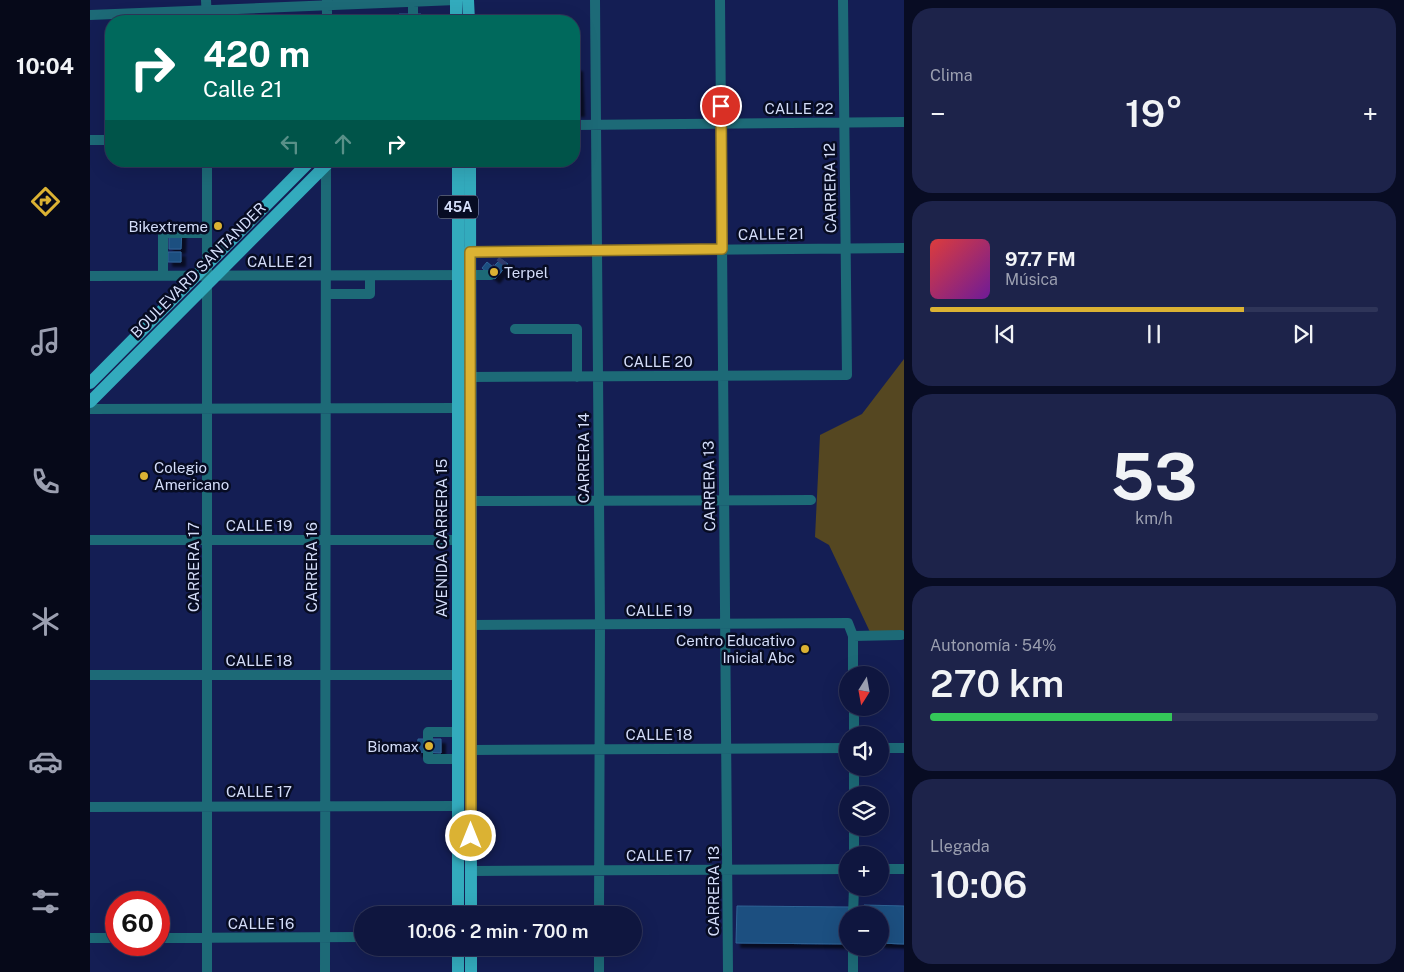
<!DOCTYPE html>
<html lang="es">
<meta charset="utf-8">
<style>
:root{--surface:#0f163f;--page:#1d234a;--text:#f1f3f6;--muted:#9b9fb0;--line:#2f3559;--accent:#dbb233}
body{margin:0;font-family:"Public Sans",sans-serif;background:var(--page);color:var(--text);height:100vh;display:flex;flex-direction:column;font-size:19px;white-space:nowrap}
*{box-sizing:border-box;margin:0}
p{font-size:16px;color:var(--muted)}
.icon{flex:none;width:28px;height:28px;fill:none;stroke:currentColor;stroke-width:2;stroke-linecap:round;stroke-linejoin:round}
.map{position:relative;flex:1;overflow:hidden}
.panel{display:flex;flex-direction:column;gap:8px;padding:8px;background:#080c23;width:500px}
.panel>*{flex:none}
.hud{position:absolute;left:15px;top:15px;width:475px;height:152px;border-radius:20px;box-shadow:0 5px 20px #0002,0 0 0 1px var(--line);background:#00695c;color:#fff;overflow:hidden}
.needle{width:32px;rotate:191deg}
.controls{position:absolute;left:749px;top:666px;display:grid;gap:10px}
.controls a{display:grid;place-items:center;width:50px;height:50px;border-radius:50%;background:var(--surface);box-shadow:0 5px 20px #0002,0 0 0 1px var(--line);font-size:25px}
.speed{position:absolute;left:15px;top:891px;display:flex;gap:10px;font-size:25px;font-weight:700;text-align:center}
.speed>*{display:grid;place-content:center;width:65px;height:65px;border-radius:50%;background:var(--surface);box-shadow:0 5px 20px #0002,0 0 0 1px var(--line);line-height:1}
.speed .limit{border:8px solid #d22;background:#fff;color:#111}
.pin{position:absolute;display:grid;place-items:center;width:42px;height:42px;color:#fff;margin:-21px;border:2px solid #fff;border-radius:50%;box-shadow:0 1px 5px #0007}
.me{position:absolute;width:55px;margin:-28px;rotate:0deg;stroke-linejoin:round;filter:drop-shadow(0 0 4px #0008)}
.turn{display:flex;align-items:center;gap:18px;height:105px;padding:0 15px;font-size:22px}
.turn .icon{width:65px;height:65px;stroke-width:2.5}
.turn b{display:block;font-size:35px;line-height:42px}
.lanes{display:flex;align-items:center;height:48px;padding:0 15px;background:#0003;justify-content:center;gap:25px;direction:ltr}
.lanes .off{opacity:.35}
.big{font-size:38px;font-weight:600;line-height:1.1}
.panel .tile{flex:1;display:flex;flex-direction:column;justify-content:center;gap:8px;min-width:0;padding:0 18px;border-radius:20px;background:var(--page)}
.panel .dial{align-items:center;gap:0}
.dial b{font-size:65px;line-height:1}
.song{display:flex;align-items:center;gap:15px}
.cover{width:60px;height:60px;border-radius:8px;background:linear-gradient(135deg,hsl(0 70% 55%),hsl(280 70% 35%))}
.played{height:5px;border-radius:2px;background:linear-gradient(90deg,var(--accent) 70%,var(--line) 70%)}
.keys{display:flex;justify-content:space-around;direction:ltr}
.heat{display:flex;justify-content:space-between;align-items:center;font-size:28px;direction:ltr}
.charge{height:8px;border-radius:4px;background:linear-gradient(90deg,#34c759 54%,var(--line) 0)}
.trip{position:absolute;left:264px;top:906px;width:288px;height:50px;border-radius:25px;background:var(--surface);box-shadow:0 5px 20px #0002,0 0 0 1px var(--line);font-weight:600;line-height:50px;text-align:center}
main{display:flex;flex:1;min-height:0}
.tab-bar{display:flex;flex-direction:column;width:90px;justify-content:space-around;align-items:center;background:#060919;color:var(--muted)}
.tab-bar .icon{width:35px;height:35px}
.tab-bar .selected{color:var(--accent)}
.tab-bar b{font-size:22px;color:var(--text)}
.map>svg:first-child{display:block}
</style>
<main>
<nav class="tab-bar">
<b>10:04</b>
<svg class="icon selected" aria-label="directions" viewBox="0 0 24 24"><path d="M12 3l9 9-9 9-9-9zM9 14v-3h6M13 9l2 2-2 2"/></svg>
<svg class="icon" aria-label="music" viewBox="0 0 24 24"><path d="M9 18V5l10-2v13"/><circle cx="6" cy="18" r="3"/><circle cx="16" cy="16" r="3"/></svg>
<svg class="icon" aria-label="phone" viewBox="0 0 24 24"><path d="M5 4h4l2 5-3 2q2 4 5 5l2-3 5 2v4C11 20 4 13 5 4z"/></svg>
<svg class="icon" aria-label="climate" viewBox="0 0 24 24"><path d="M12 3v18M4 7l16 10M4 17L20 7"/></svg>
<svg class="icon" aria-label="car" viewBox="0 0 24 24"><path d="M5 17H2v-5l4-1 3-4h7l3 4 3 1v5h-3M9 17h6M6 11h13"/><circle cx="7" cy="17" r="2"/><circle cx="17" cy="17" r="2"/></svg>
<svg class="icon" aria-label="filters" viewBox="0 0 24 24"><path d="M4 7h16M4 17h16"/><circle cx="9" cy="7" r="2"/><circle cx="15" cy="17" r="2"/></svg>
</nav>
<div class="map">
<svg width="814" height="972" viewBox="0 0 814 972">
<defs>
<filter id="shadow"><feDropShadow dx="4.5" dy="4.5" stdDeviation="1" flood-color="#0009"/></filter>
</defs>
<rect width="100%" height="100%" fill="#141e54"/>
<!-- forest -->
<path fill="#554721" d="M 814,359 L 814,633 L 780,632 L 739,545 L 725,537 L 730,435 L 772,414 Z"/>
<!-- building -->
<path fill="#1a4f80" stroke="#306496" filter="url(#shadow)" d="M 309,14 L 331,14 L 331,21 L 309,21 Z
M 484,67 L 488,67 L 490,112 L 484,112 Z
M 79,228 L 92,228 L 91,249 L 79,249 Z
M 78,252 L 91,252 L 91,262 L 78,262 Z
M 411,259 L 418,264 L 405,279 L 392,268 L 397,262 L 403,267 Z
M 328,739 L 351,739 L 351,753 L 327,752 Z
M 774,905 L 814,906 L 814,944 L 790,943 L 790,915 L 773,915 Z
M 647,906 L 759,907 L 758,944 L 646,943 Z"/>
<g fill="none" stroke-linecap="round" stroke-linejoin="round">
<!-- minor-tunnel -->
<path stroke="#313b6d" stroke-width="10" stroke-dasharray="10 5" stroke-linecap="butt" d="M 401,275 L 413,260"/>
<!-- minor -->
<path stroke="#1d6a77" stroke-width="10" d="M 116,0 L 117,21
M 237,0 L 237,21
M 505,0 L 510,625 L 509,915
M 630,0 L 638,972
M 323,2 L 323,14
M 0,15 L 366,0
M 484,125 L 814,122
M 0,140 L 21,140
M 373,252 L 814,248
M 0,276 L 401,275
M 73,276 L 73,233 L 117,233
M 236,294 L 280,294 L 280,276
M 425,329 L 487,329 L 487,377
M 380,377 L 757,375 L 753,0
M 0,409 L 368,408
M 380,501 L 721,500
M 0,540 L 368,540
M 380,625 L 758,623 L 763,636 L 763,675
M 763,636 L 811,635
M 0,675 L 368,675
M 764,708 L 764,735
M 790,748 L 814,748
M 381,750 L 758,748
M 368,759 L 338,759 L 338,732 L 368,732
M 764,795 L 764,768
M 0,807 L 368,806
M 764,855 L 764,828
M 790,869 L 814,869
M 381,871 L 758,869
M 763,915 L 764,888
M 0,938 L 26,938
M 69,938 L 272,937
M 117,972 L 117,161
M 235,972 L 236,161
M 509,972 L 509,948
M 763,972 L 763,948"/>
<!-- major -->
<path stroke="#33abbd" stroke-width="12" d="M 366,0 L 366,21
M 378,0 L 379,21
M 368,161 L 368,915
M 380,161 L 381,915
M 0,383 L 220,161
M 0,402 L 240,161
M 368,948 L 368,972
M 381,948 L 381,972"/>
</g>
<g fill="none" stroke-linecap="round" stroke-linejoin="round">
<!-- route casing -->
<g stroke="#8e7421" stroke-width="12">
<path id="route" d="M 381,836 L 380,252 L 632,249 L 631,106"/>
</g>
<!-- route -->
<use href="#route" stroke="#dbb233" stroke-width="9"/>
</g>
<!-- markers -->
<g fill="#dbb233" stroke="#070c23" stroke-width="2">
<circle cx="128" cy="226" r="5"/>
<circle cx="404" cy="272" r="5"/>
<circle cx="54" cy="476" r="5"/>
<circle cx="715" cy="649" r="5"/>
<circle cx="339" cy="746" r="5"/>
</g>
<g text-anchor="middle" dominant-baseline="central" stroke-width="5" stroke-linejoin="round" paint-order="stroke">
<!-- shield labels -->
<rect fill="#070c23" stroke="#969eb9" stroke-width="1" x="348" y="195.5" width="40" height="23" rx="4"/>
<g font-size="14" font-weight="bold" fill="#d4ddf9">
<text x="368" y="207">45A</text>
</g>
<!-- street labels -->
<g font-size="15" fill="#d4ddf9" stroke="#070c23">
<text x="709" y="108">CALLE 22</text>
<text transform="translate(740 188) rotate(-91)">CARRERA 12</text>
<text transform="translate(681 234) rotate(-1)">CALLE 21</text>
<text x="190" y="261">CALLE 21</text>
<text transform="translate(108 270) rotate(-45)">BOULEVARD SANTANDER</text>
<text x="568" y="361">CALLE 20</text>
<text transform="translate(493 458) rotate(-90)">CARRERA 14</text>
<text transform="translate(619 486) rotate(-91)">CARRERA 13</text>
<text x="169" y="525">CALLE 19</text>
<text transform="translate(351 538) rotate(-90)">AVENIDA CARRERA 15</text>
<text transform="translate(103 567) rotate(-90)">CARRERA 17</text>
<text transform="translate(221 567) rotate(-90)">CARRERA 16</text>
<text x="569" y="610">CALLE 19</text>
<text x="169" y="660">CALLE 18</text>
<text x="569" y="734">CALLE 18</text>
<text x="169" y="791">CALLE 17</text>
<text x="569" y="855">CALLE 17</text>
<text transform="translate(623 891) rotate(-90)">CARRERA 13</text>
<text x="171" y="923">CALLE 16</text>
</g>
<!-- poi labels -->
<g font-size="15" fill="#d4ddf9" stroke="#070c23" text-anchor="end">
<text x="118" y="226">Bikextreme</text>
<text x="414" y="272" text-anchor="start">Terpel</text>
<text x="64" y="467" text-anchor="start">Colegio<tspan x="64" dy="17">Americano</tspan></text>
<text x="705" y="640">Centro Educativo<tspan x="705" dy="17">Inicial Abc</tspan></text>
<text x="329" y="746">Biomax</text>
</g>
</g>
</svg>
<div class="controls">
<a><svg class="needle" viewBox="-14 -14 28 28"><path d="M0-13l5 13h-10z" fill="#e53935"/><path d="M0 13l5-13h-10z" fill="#9b9fb0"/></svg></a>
<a><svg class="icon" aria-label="sound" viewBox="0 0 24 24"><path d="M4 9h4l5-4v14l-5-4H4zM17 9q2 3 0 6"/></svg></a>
<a><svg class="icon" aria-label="layers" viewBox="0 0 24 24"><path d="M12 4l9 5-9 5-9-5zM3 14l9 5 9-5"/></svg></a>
<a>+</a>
<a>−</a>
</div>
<div class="speed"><div class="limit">60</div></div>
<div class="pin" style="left:631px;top:106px;background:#d93025"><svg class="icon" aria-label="arrive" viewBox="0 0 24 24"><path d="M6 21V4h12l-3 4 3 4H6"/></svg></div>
<svg class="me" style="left:381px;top:836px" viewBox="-20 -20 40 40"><circle r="17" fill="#dbb233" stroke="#fff" stroke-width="3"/><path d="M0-11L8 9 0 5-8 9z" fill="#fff"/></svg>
<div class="trip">10:06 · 2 min · 700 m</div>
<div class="hud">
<div class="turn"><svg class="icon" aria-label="right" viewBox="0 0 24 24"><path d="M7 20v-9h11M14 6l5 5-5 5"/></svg><div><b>420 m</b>Calle 21</div></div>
<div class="lanes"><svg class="icon off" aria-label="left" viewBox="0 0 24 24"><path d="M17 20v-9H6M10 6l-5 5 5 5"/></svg><svg class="icon off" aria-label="ahead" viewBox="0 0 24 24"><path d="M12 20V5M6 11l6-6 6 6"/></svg><svg class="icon" aria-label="right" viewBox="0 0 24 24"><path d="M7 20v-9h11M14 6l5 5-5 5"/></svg></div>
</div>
</div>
<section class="panel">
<div class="tile"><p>Clima</p>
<div class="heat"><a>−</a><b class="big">19°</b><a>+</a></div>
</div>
<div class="tile">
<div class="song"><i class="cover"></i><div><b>97.7 FM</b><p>Música</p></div></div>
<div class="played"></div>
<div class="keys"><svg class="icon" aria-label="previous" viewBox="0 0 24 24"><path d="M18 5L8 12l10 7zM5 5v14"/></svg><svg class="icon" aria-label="pause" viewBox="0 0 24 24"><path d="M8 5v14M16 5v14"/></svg><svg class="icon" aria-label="next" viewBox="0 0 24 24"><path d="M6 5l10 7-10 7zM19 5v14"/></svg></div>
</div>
<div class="tile dial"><b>53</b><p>km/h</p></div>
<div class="tile"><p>Autonomía · 54%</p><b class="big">270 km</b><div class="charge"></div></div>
<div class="tile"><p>Llegada</p><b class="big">10:06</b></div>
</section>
</main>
